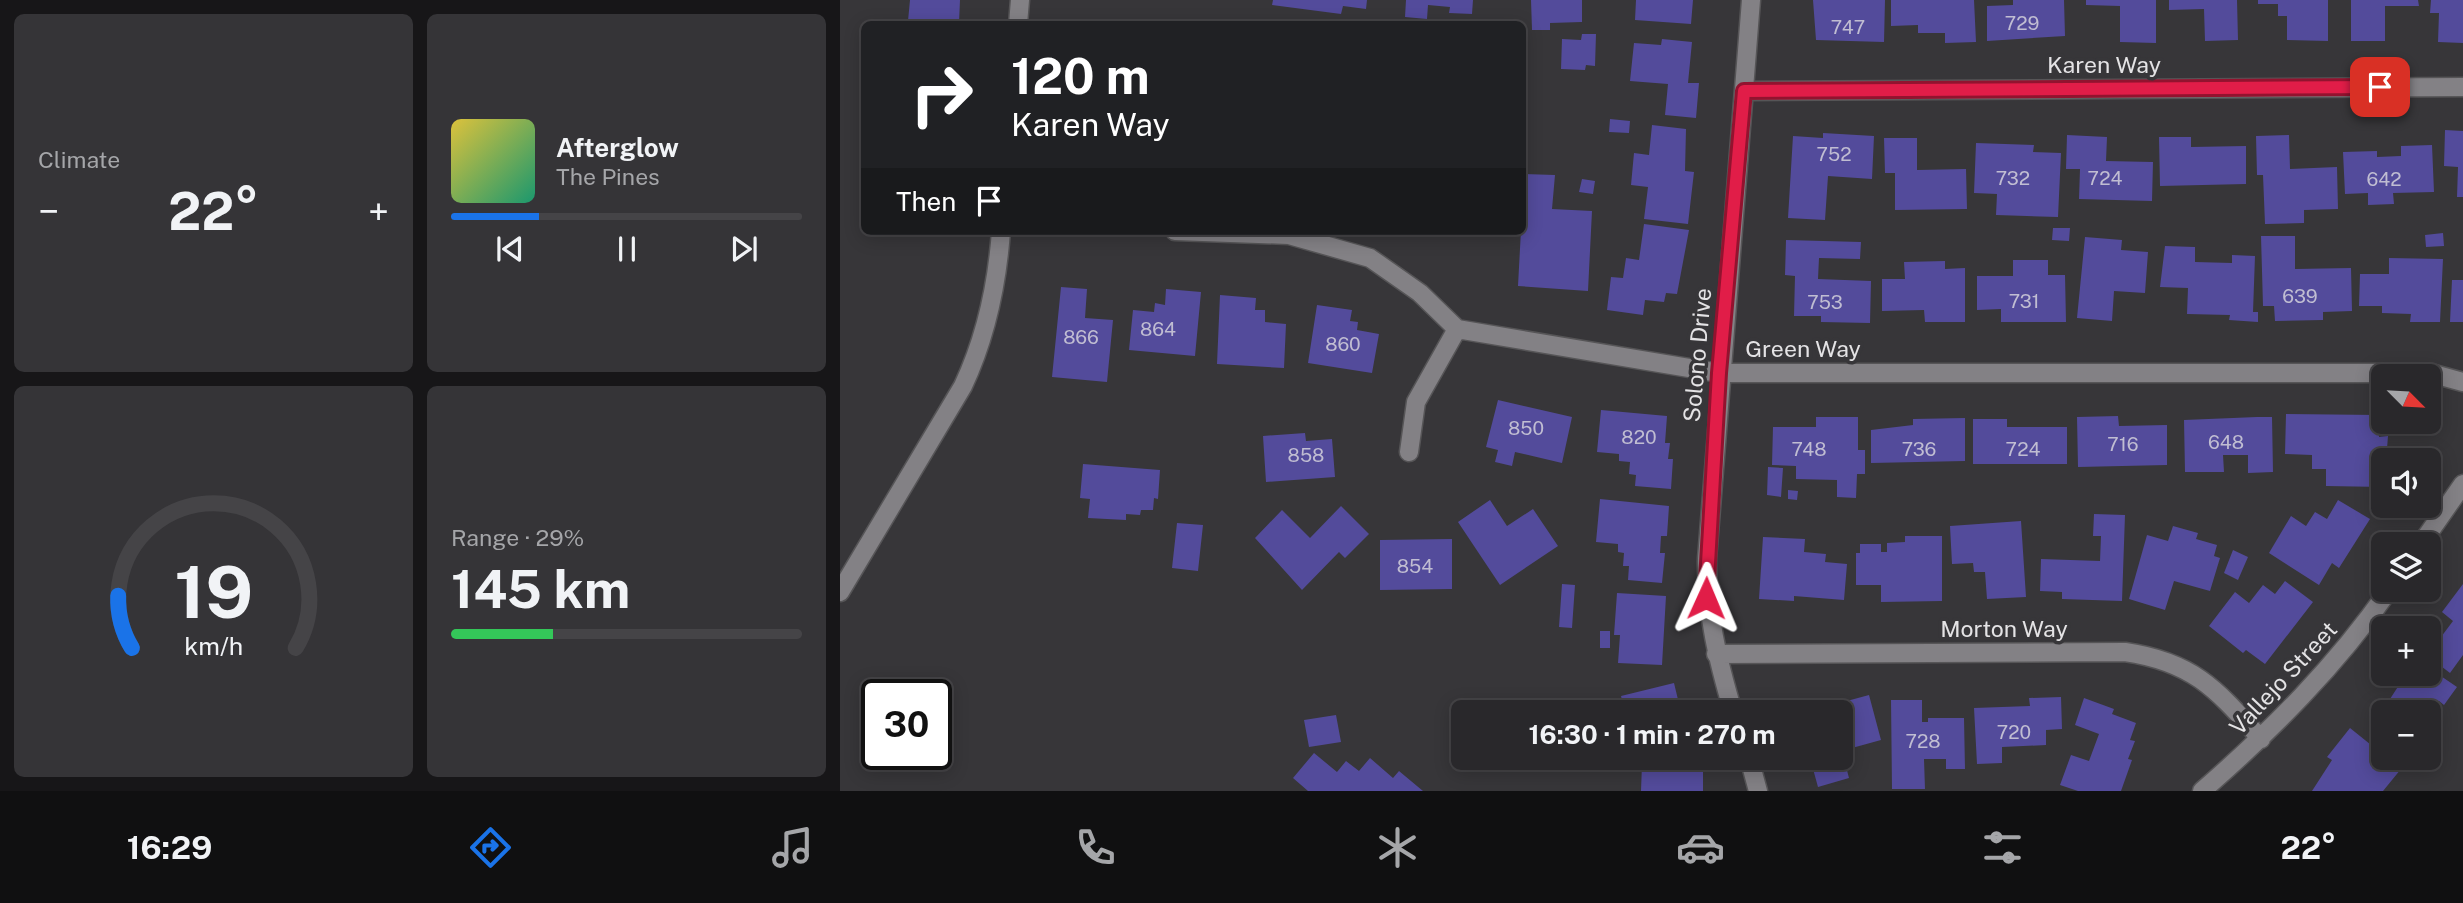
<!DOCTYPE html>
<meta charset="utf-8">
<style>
:root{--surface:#29282b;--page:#353437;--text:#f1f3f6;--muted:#a5a6a9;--line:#454447;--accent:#1a73e8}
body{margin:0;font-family:"Public Sans",sans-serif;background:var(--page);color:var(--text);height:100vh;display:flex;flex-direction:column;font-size:26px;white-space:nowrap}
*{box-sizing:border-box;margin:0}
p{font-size:23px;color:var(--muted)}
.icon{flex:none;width:38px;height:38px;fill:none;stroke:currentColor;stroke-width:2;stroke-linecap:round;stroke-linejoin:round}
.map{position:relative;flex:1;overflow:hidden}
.sheet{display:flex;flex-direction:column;gap:14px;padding:14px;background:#171618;width:840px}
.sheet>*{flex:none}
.banner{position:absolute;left:21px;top:21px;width:665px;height:214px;border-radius:10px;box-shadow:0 4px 18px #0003,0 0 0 2px var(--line);background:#202124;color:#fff;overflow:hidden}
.needle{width:46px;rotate:114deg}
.tools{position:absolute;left:1531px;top:364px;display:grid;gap:14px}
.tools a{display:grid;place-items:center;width:70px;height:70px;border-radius:10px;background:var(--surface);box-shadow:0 4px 18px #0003,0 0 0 2px var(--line);font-size:35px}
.speed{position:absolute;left:21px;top:679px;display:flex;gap:14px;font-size:35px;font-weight:700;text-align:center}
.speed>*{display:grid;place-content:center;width:91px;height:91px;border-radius:50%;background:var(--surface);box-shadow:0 4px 18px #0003,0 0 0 2px var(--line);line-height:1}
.speed .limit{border:4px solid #111;border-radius:10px;background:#fff;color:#111}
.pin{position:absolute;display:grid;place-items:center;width:60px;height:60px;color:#fff;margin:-30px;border-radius:14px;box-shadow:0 4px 10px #0006}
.me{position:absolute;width:77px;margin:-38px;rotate:1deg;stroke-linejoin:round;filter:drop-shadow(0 0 5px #0008)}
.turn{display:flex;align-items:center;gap:24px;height:147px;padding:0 35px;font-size:32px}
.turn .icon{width:91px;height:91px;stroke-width:2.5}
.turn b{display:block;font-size:49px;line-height:60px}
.then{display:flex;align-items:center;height:66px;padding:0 35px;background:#0003;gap:14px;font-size:26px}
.big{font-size:52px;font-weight:700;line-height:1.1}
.sheet .widget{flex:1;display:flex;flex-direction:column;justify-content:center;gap:10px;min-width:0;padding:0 24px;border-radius:10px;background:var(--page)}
.sheet .dial{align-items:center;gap:0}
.dial svg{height:182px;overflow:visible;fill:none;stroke:var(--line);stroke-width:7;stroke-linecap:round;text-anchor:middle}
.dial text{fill:var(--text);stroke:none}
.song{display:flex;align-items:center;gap:21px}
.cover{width:84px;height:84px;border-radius:10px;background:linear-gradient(135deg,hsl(50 70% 55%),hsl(160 70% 35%))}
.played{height:7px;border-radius:4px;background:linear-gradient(90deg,var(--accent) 25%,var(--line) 25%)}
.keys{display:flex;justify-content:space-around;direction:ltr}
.heat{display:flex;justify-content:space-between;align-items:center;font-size:38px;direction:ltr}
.charge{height:10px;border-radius:5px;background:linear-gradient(90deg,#34c759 29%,var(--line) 0)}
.sheet .tiles{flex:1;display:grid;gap:14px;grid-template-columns:repeat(2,1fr)}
.trip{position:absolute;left:611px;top:700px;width:402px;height:70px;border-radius:10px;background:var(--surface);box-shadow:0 4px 18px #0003,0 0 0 2px var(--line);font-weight:700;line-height:70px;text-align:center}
.tabs{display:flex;height:112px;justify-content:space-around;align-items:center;background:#101011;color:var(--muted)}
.tabs .icon{width:49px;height:49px}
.tabs .current{color:var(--accent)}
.tabs b{font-size:32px;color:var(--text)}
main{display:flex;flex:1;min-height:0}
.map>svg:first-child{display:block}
</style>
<main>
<section class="sheet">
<div class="tiles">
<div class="widget"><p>Climate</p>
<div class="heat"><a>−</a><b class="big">22°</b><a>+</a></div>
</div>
<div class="widget">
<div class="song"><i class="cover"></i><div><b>Afterglow</b><p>The Pines</p></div></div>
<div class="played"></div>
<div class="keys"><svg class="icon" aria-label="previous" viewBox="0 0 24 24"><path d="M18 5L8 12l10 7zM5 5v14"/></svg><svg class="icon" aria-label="pause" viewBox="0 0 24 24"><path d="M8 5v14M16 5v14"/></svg><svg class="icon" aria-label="next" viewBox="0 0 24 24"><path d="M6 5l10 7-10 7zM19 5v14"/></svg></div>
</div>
<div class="widget dial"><svg viewBox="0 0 100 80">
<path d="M14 69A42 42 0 1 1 86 69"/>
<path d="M14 69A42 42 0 0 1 8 46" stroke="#1a73e8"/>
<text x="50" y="56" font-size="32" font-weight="700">19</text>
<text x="50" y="72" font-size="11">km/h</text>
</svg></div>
<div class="widget"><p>Range · 29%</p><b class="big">145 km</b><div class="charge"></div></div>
</div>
</section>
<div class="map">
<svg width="1623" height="791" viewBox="0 0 1623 791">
<rect width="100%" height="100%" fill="#373639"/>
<!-- building -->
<path fill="#534b9b" d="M 70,0 L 120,0 L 119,23 L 68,21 Z
M 433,0 L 527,0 L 526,9 L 503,6 L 501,14 L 432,5 Z
M 566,0 L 633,0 L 632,14 L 609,13 L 610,7 L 588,5 L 587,19 L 565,17 Z
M 691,0 L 742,0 L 742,22 L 710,23 L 710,30 L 692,30 Z
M 796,0 L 853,0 L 851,24 L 795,20 Z
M 973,0 L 1045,0 L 1044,42 L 976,40 Z
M 1051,0 L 1134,0 L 1136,42 L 1105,43 L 1105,33 L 1078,33 L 1078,25 L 1051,26 Z
M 1173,0 L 1224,0 L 1225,36 L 1147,41 L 1147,6 L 1173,5 Z
M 1246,0 L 1316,0 L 1316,43 L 1280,42 L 1280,6 L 1246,5 Z
M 1329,0 L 1397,0 L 1398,40 L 1365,41 L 1364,9 L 1329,10 Z
M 1418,0 L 1488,0 L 1488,41 L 1447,40 L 1447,16 L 1438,16 L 1438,4 L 1418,4 Z
M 1511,0 L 1578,0 L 1579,6 L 1545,6 L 1545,41 L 1511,41 Z
M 1591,0 L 1623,0 L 1623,43 L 1598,42 L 1599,13 L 1590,13 Z
M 742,34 L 756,34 L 755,66 L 746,65 L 745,70 L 721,69 L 722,39 L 741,40 Z
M 822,39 L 852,42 L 848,83 L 859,83 L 856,118 L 825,115 L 828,84 L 790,81 L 794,43 L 821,45 Z
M 770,119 L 790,121 L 789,133 L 769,132 Z
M 812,125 L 846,129 L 845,171 L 854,172 L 848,224 L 804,219 L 808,187 L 791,185 L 794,153 L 809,155 Z
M 1605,130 L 1623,131 L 1623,197 L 1617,197 L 1618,167 L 1604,166 Z
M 983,133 L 1034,136 L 1032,179 L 988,176 L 985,220 L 948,218 L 953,136 L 983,138 Z
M 1227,135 L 1267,137 L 1266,161 L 1313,162 L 1312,201 L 1239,199 L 1240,169 L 1226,169 Z
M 1449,135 L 1450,169 L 1497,167 L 1498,209 L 1464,210 L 1464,223 L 1425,224 L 1423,175 L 1417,175 L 1416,136 Z
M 1319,137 L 1351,137 L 1351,147 L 1406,146 L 1406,184 L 1320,186 Z
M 1044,138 L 1077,138 L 1077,170 L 1126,169 L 1127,209 L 1055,210 L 1055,173 L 1045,173 Z
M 1136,143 L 1194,145 L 1193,152 L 1221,153 L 1218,217 L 1156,215 L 1157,194 L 1134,193 Z
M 1592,145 L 1594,192 L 1553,193 L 1554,204 L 1528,205 L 1528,193 L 1505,194 L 1503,152 L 1537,151 L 1537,157 L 1561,156 L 1561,146 Z
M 684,174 L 715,175 L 712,209 L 752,211 L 748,291 L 678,286 Z
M 742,179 L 755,181 L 753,194 L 739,192 Z
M 804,224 L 849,230 L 837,294 L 826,293 L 824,302 L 805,300 L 803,315 L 767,310 L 771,277 L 783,278 L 786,258 L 799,260 Z
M 1213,228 L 1230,228 L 1229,241 L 1212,240 Z
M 1603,233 L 1604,246 L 1586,247 L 1585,235 Z
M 1421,236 L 1455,236 L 1455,269 L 1511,268 L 1512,311 L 1483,312 L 1483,320 L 1435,321 L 1434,306 L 1423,306 Z
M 1245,237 L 1282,240 L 1281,250 L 1308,252 L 1305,293 L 1274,291 L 1272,321 L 1237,318 Z
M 946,240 L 1021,242 L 1020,259 L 979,258 L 978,279 L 1031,281 L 1030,323 L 981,322 L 981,316 L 954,316 L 955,276 L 945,275 Z
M 1325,246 L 1355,247 L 1355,262 L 1392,263 L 1392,255 L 1415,256 L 1413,312 L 1418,312 L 1418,322 L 1389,320 L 1390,315 L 1347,314 L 1348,288 L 1320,287 Z
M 1549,258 L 1603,259 L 1600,322 L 1570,322 L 1571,314 L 1542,313 L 1542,306 L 1519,306 L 1520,274 L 1549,274 Z
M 1173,260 L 1208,260 L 1208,275 L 1225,275 L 1226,322 L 1161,322 L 1161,309 L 1137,310 L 1137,276 L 1173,276 Z
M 1105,261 L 1105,269 L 1125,268 L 1125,322 L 1085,322 L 1084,310 L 1042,311 L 1042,279 L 1065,279 L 1064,262 Z
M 1612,280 L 1623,280 L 1623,322 L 1610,322 Z
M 221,287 L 247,289 L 245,318 L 273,320 L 267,382 L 212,377 Z
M 326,289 L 361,292 L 355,356 L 289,350 L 293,310 L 314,312 L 315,303 L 325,305 Z
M 380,295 L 416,298 L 415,310 L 425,310 L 425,322 L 446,324 L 444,368 L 377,364 Z
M 477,305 L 512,310 L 510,321 L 518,322 L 517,330 L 539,334 L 532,373 L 468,363 Z
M 658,400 L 732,417 L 722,463 L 675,452 L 672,466 L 655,462 L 658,450 L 646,447 Z
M 761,410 L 827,416 L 825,443 L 830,443 L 828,459 L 833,459 L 831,489 L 795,486 L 796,475 L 789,474 L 790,462 L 779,461 L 779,454 L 757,452 Z
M 1446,414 L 1539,415 L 1539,437 L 1548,436 L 1544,487 L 1486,486 L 1486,469 L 1472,469 L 1472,455 L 1445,454 Z
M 1278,416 L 1279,426 L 1327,425 L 1327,465 L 1238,467 L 1237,417 Z
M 976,417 L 1018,417 L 1018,450 L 1025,450 L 1025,474 L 1017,474 L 1016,498 L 997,497 L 997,480 L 956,479 L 956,466 L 932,465 L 933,427 L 976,427 Z
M 1417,417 L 1432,417 L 1433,472 L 1408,473 L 1408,455 L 1383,455 L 1384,472 L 1345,472 L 1344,420 Z
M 1125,418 L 1125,461 L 1031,463 L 1031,430 L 1073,425 L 1073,419 Z
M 1133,419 L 1167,419 L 1167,427 L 1227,427 L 1227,464 L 1133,464 Z
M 465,433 L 466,441 L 492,439 L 495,477 L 426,482 L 423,436 Z
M 243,464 L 320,470 L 318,499 L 314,498 L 313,510 L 301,510 L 300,515 L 286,514 L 286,520 L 248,518 L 250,499 L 240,498 Z
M 928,467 L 943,468 L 941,497 L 927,495 Z
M 948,490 L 958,491 L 957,500 L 948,499 Z
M 760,499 L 829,506 L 827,536 L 821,536 L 820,553 L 825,553 L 822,583 L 788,580 L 789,566 L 783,566 L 784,553 L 778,552 L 778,544 L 756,542 Z
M 650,500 L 667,526 L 693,509 L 718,546 L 660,585 L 618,522 Z
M 1498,500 L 1530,519 L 1499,568 L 1492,563 L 1479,585 L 1429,553 L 1451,516 L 1466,526 L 1475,512 L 1487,519 Z
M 501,506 L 529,534 L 505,558 L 499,552 L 462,590 L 415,538 L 442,510 L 470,538 Z
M 1254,514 L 1285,515 L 1282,601 L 1222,599 L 1222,592 L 1200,591 L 1201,559 L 1260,561 L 1261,536 L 1253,536 Z
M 1181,521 L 1186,597 L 1147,599 L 1145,572 L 1134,572 L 1133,563 L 1112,564 L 1110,526 Z
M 337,523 L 363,525 L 358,571 L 332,568 Z
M 1333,526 L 1358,533 L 1356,539 L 1377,545 L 1374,556 L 1380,558 L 1370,591 L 1334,581 L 1325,610 L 1289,599 L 1307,535 L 1328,541 Z
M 1065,536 L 1102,536 L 1102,601 L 1041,602 L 1041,585 L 1016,585 L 1016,553 L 1020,553 L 1020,544 L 1041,544 L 1041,552 L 1047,552 L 1047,543 L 1065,542 Z
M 923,537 L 965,539 L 964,552 L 986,554 L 985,562 L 1007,564 L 1004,600 L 954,596 L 954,601 L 919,599 Z
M 612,539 L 612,589 L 540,590 L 540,540 Z
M 1393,550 L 1408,557 L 1398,580 L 1384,573 Z
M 1445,581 L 1473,602 L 1425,664 L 1406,650 L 1403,653 L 1369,626 L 1395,592 L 1409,603 L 1423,585 L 1435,594 Z
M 722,584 L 735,585 L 732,628 L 719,627 Z
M 1623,584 L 1623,655 L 1610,673 L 1589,657 L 1589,653 L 1613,621 L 1602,612 Z
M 777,593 L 826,596 L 822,665 L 778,663 L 780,635 L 774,635 Z
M 760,631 L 770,631 L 770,648 L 760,648 Z
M 1589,668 L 1617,687 L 1604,705 L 1599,701 L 1589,716 L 1589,712 L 1548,712 L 1554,703 L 1550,699 L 1561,682 L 1555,678 L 1558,674 L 1589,674 Z
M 834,683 L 841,712 L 785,712 L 781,696 Z
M 1029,695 L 1041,740 L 1001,751 L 1001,712 L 970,711 Z
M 1221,697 L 1222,729 L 1206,730 L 1206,745 L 1162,747 L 1162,763 L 1137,764 L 1134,708 L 1190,706 L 1189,698 Z
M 1244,698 L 1274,709 L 1272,714 L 1296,723 L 1290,740 L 1295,741 L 1288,759 L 1292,760 L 1281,791 L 1238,791 L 1220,785 L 1231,755 L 1249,761 L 1259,734 L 1235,725 Z
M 1051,700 L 1082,700 L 1082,722 L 1088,722 L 1088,718 L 1124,718 L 1125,769 L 1106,769 L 1106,759 L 1084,759 L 1085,789 L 1052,789 Z
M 496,715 L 501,742 L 469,747 L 464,720 Z
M 1510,728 L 1561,769 L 1543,791 L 1472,791 L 1492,760 L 1487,757 Z
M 1002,751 L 1009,778 L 978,787 L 970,758 L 1001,758 Z
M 474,753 L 497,772 L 506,761 L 519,771 L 530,758 L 553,778 L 559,771 L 583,791 L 468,791 L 453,778 Z
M 802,764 L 863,766 L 863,791 L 801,791 Z"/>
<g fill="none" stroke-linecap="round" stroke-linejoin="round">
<!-- minor casing -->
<g stroke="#565557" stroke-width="21">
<path id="minor" d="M 178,24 L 180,0
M 904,91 L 1623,87
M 335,231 L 449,235 L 530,258 L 580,293 L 617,329 L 879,373 L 1590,373 L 1623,382
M 569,452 L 576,402 L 617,329
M 1581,544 L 1623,484
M 0,592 L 123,386 C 146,337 157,286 161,231
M 876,654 L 1285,652 C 1354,662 1377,690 1421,739
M 893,712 C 878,661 866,613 867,559 L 911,0
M 909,758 L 918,791
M 1362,791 C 1432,730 1496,666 1549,590"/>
</g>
<!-- minor -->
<use href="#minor" stroke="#838185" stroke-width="18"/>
</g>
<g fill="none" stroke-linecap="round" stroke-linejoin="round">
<!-- route casing -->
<g stroke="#92132f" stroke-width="18">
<path id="route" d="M 866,598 L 879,373 L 904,91 L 1540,87"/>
</g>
<!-- route -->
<use href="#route" stroke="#e11d48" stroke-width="12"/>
</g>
<g text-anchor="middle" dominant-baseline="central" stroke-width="7" stroke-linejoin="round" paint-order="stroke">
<!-- number labels -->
<g font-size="19" fill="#c0bdd2">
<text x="1182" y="23">729</text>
<text x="1008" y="27">747</text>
<text x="994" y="154">752</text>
<text x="1173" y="178">732</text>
<text x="1265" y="178">724</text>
<text x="1544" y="179">642</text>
<text x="1460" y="296">639</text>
<text x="1184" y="301">731</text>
<text x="985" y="302">753</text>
<text x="318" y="329">864</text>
<text x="241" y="337">866</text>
<text x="503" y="344">860</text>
<text x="686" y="428">850</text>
<text x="799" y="437">820</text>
<text x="1386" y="442">648</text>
<text x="1283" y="444">716</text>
<text x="969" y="449">748</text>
<text x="1079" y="449">736</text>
<text x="1183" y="449">724</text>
<text x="466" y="455">858</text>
<text x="575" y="566">854</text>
<text x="1174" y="732">720</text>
<text x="1083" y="741">728</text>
</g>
<!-- street labels -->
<g font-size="23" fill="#e4e3e5" stroke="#373639">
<text x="1264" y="64">Karen Way</text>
<text x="963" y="348">Green Way</text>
<text transform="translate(857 355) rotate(-85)">Solono Drive</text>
<text x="1164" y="628">Morton Way</text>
<text transform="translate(1443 678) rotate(-47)">Vallejo Street</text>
</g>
</g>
</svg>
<div class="tools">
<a><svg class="needle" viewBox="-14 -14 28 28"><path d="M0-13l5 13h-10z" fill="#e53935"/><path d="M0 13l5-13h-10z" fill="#a5a6a9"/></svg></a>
<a><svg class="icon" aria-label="sound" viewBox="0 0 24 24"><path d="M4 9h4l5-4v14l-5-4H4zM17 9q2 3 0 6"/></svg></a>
<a><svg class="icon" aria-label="layers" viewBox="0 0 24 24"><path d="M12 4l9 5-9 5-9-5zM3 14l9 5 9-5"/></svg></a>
<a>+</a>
<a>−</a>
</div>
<div class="speed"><div class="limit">30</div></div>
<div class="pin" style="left:1540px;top:87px;background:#d93025"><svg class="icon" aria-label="arrive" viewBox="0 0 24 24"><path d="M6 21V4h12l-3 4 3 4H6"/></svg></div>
<svg class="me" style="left:866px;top:598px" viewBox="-20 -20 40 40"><path d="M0-17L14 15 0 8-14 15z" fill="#e11d48" stroke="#fff" stroke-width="4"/></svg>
<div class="trip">16:30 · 1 min · 270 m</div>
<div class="banner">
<div class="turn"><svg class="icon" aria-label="right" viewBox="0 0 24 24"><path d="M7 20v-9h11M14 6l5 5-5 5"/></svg><div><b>120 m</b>Karen Way</div></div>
<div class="then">Then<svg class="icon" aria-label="arrive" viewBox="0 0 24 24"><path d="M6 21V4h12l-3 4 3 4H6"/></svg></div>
</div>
</div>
</main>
<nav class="tabs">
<b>16:29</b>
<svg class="icon current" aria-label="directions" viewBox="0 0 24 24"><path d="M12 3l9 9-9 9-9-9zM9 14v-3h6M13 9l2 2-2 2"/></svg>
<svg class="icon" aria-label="music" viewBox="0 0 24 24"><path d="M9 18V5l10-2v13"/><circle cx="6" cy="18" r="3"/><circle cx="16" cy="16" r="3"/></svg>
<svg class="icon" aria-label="phone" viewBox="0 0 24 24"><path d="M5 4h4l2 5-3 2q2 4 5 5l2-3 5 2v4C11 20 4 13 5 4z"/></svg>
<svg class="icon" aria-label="climate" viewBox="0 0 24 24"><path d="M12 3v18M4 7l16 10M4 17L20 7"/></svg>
<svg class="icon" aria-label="car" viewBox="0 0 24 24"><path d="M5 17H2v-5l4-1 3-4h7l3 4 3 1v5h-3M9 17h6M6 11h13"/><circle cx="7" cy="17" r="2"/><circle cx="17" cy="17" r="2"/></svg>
<svg class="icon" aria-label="filters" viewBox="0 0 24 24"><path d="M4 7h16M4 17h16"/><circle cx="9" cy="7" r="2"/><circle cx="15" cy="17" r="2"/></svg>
<b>22°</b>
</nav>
